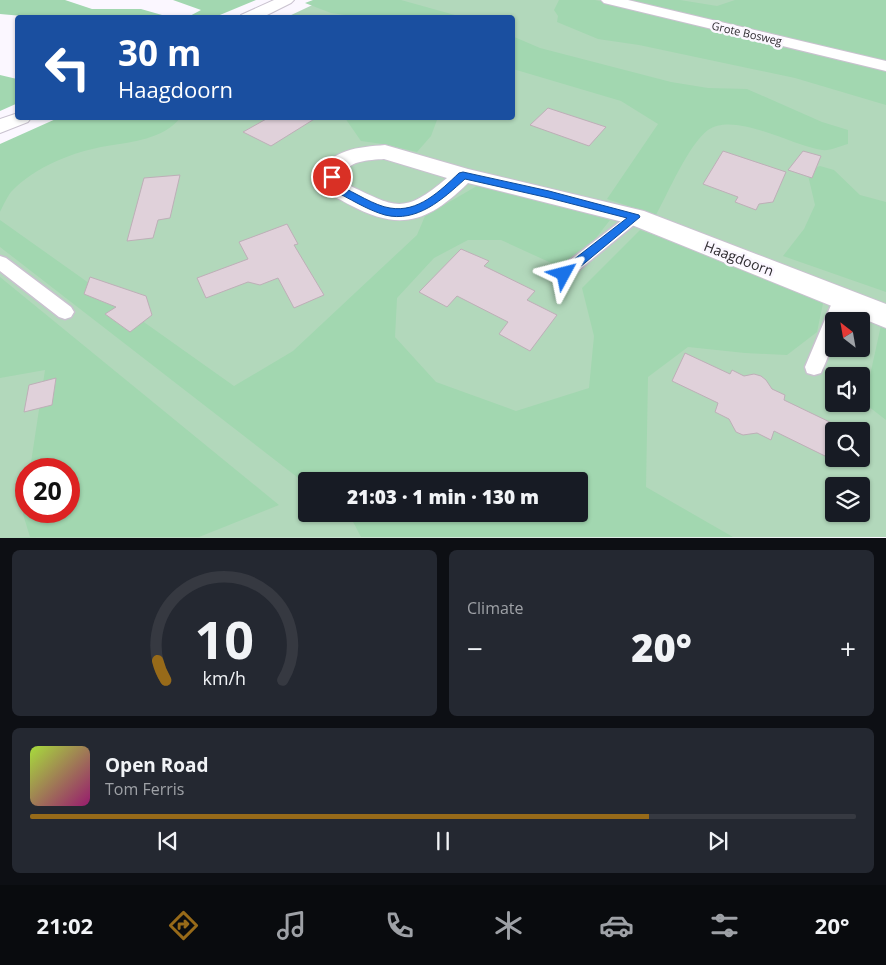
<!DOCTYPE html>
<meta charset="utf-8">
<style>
:root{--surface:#171b24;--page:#242831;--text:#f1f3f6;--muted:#9ea1a6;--line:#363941;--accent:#976a19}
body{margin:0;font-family:"Open Sans",sans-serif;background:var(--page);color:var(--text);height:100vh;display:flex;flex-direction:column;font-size:19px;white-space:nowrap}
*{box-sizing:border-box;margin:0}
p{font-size:16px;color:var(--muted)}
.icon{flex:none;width:28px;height:28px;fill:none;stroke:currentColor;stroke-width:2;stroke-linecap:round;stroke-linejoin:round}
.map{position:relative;height:538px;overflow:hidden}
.side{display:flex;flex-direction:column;gap:12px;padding:12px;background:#0d0f14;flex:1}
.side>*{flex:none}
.top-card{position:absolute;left:15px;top:15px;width:500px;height:105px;border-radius:5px;box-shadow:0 1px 4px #0004;background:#1a4fa0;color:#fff;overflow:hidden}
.needle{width:32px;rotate:329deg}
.fabs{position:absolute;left:825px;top:312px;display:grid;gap:10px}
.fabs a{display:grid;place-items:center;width:45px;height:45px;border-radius:5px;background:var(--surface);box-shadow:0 1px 4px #0004;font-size:25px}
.speed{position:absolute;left:15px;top:458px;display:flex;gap:10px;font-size:25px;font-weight:700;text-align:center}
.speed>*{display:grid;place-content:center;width:65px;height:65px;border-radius:50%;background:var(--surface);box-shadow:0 1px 4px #0004;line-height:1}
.speed .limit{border:8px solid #d22;background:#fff;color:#111}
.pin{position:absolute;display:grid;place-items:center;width:42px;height:42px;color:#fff;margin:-21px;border:2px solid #fff;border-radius:50%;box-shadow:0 1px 5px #0007}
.me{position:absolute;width:55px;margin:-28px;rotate:52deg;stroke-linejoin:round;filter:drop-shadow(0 0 4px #0008)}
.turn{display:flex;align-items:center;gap:18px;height:105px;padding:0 20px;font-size:22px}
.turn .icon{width:65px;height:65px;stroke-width:2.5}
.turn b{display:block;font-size:35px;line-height:42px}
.big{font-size:38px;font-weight:800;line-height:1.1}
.side .tile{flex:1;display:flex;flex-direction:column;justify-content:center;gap:8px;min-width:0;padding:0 18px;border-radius:8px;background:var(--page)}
.side .dial{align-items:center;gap:0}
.dial svg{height:130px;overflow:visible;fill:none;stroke:var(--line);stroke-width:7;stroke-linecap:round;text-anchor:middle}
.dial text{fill:var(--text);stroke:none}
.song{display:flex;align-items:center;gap:15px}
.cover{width:60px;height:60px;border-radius:8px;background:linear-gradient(135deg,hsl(80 70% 55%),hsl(320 70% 35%))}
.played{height:5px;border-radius:2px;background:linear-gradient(90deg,var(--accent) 75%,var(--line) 75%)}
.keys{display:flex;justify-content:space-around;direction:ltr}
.heat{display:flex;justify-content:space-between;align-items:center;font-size:28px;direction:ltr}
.side .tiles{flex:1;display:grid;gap:12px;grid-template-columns:1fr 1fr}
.tile:last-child{grid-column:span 2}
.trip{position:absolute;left:298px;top:472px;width:290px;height:50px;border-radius:5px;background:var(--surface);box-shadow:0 1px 4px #0004;font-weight:800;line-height:50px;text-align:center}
.tab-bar{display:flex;height:80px;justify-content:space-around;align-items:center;background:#090b0e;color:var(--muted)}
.tab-bar .icon{width:35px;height:35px}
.tab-bar .selected{color:var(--accent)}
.tab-bar b{font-size:22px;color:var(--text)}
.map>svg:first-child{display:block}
</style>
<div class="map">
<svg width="886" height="538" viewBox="0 0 886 538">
<rect width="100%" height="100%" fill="#fbf7ff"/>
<!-- green -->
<path fill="#b2d8bb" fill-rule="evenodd" d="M 323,0 L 886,0 L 886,537 L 0,538 L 0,158 L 83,118 L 512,118 L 512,18 L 287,17 ZM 834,321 L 861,321 L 861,349 L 834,349 ZM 834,376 L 861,376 L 861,404 L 834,404 ZM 834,431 L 861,431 L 861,459 L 834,459 ZM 26,469 L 69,469 L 69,511 L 26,511 ZM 306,481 L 579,481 L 579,514 L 306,514 ZM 834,486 L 861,486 L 861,514 L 834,514 Z"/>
<!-- forest -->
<path fill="#a2d7b0" d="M 0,0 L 65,0 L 92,9 L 141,9 L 169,17 L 45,18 L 0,14 Z
M 173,0 L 256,0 L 215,17 L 186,18 L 201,10 Z
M 313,0 L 401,0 L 462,17 L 360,17 L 331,13 L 305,3 Z
M 559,0 L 595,0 L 886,71 L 886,105 L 795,78 L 639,45 L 598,39 L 557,22 L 558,16 L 554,10 Z
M 627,0 L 680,0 L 717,6 L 735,0 L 886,0 L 886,62 Z
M 512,36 L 540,48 L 671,82 L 708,88 L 747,89 L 822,122 L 848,130 L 848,144 C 840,146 830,151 822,150 C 792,146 735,111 708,130 C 689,144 668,193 656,215 L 607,199 L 658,124 L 621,101 L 513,69 Z
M 0,75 L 17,79 L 18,103 L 0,111 Z
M 58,118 L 180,118 C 164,139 131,142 107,146 C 75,151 34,167 11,192 C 7,197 3,206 0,212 L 0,144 Z
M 345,118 L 433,118 L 437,120 L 431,136 L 417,152 L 383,144 L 361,141 Z
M 820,166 L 834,170 L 860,195 L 886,202 L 886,292 L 783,256 L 804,229 L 815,205 L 807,171 Z
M 482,183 L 610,220 L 578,261 L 560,267 L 501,240 L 468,240 L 434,258 L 397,298 L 395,337 L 436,382 L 516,411 L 589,388 L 594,336 L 582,288 L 640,230 L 825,294 L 817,332 L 787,355 L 745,353 L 688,347 L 648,377 L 646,487 L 733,537 L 361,537 L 349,514 L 579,514 L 579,481 L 306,481 L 306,484 L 0,247 L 0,220 L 234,386 L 293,351 L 417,235 L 425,216 Z
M 0,277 L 279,505 L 199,537 L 30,537 L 23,514 L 26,493 L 26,511 L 69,511 L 69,469 L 30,469 L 45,370 L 0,378 Z
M 883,316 L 886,317 L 886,420 L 864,403 Z"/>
<!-- building -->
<path fill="#e0d1da" stroke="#bdafb7" d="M 548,108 L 606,127 L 589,146 L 530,125 Z
M 268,118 L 316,118 L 271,146 L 243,132 Z
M 723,151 L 786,172 L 773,202 L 759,204 L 756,210 L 735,202 L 738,197 L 703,184 Z
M 803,151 L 821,156 L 812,178 L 788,170 Z
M 180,175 L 170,218 L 158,220 L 153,238 L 127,241 L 144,178 Z
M 287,224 L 298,244 L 294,245 L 324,295 L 294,308 L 278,278 L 260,285 L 248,282 L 206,298 L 197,278 L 248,259 L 239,242 Z
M 461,249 L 489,261 L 484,266 L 535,291 L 527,300 L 557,315 L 530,351 L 499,334 L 508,322 L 457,296 L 447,307 L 419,292 Z
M 90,277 L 146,296 L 152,315 L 130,332 L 105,314 L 116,307 L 84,294 Z
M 685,353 L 730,374 L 732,370 L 744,376 L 754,374 L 761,376 L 766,380 L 772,389 L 785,395 L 784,400 L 836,425 L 827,457 L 774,431 L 771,440 L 757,433 L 743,435 L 736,432 L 729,419 L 715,412 L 718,403 L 672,381 Z
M 56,378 L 52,405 L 24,412 L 29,385 Z"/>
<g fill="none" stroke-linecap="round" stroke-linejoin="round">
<!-- service casing -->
<g stroke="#c9c2cf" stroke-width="3">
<path id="service" d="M 635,212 L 640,214 L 642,217 L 640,220 L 569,278 L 563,280 L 557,278 L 555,274 L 557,270 L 630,214 Z
M 0,256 L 6,258 L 71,307 L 74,312 L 71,317 L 65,319 L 59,317 L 0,271 Z
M 843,292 L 849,293 L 852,298 L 842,321 L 834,321 C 834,343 830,353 821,373 L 814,375 L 807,373 L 805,367 L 834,298 L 837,293 Z"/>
</g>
<!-- minor casing -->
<g stroke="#c9c2cf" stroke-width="2">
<path id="minor" d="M 601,0 L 628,0 L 886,61 L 886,71 L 604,3 Z
M 385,145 L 468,169 L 644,211 L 886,304 L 886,328 L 627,223 L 468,183 C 428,222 401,232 350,205 C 334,196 327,195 320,177 C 328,149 360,147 385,145 ZM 384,159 L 447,178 C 401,217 395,206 346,184 C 337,161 368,160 384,159 Z"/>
</g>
<!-- secondary casing -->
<g stroke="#c9c2cf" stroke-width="2">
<path id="secondary" d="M 274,0 L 294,0 L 291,3 L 261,18 L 239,18 L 241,15 Z
M 18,113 L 18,118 L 31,118 L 28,122 L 0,133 L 0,119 Z"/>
</g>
<!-- service -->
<use href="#service" fill="#fff" fill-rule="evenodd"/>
<!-- minor -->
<use href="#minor" fill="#fff" fill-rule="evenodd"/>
<!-- secondary -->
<use href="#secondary" fill="#fff" fill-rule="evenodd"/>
</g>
<!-- route -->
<path fill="#1a73e8" stroke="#114b97" d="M 463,172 L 549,191 L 639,215 L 640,217 L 568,277 L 559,277 L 558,274 L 559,271 L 627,218 L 549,198 L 465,179 C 443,199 417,223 385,215 C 367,210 349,198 332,190 L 327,177 L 328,175 L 335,175 L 340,186 C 354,192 375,206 390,208 C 418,213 440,191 459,173 Z"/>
<g text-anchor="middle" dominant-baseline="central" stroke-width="5" stroke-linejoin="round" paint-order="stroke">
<!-- far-street labels -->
<g font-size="11" fill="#2f2c31" stroke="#fbf7ff">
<text transform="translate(747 33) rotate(13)">Grote Bosweg</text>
</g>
<!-- street labels -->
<g font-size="14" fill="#2f2c31" stroke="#fbf7ff">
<text transform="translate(739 258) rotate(21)">Haagdoorn</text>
</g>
</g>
</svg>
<div class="fabs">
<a><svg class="needle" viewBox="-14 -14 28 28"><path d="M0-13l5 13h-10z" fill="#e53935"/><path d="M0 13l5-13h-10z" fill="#9ea1a6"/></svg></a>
<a><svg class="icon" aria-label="sound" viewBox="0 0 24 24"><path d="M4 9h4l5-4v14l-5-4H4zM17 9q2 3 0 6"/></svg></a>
<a><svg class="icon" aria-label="search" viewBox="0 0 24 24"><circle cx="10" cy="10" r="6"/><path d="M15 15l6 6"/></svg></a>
<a><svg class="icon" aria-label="layers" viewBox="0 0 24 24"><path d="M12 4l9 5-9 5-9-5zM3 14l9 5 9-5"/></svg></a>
</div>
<div class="speed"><div class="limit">20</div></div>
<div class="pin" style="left:332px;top:177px;background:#d93025"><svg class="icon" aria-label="arrive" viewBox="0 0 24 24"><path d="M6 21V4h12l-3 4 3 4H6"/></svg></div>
<svg class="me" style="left:564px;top:274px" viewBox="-20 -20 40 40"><path d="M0-17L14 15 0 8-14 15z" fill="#1a73e8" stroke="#fff" stroke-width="4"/></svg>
<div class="trip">21:03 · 1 min · 130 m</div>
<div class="top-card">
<div class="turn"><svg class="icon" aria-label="left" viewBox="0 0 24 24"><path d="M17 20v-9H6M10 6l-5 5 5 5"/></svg><div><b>30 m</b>Haagdoorn</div></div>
</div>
</div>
<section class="side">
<div class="tiles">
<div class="tile dial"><svg viewBox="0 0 100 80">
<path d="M14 69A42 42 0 1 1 86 69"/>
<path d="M14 69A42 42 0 0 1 9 57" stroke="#976a19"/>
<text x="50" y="56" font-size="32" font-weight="700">10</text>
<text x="50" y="72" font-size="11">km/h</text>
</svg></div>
<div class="tile"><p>Climate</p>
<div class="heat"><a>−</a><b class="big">20°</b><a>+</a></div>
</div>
<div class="tile">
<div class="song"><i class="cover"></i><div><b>Open Road</b><p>Tom Ferris</p></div></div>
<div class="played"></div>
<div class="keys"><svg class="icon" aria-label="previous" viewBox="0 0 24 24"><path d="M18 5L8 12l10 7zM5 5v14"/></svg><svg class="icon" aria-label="pause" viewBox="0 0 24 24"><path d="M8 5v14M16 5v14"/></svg><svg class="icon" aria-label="next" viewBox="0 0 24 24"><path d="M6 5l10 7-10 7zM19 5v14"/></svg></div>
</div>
</div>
</section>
<nav class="tab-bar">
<b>21:02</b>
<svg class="icon selected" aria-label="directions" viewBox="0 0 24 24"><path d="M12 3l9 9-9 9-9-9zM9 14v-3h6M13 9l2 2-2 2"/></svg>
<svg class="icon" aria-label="music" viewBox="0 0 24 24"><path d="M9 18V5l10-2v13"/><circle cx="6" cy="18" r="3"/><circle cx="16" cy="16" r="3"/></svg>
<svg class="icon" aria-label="phone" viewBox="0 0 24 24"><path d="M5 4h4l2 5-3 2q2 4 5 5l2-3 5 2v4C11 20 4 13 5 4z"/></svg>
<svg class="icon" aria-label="climate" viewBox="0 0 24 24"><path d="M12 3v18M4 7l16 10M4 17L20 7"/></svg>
<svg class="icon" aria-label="car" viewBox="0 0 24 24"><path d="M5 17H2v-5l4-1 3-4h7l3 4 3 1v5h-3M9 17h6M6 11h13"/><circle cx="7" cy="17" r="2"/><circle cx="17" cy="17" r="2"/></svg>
<svg class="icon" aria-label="filters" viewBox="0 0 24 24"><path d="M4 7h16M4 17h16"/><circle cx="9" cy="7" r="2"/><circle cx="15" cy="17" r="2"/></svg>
<b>20°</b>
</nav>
